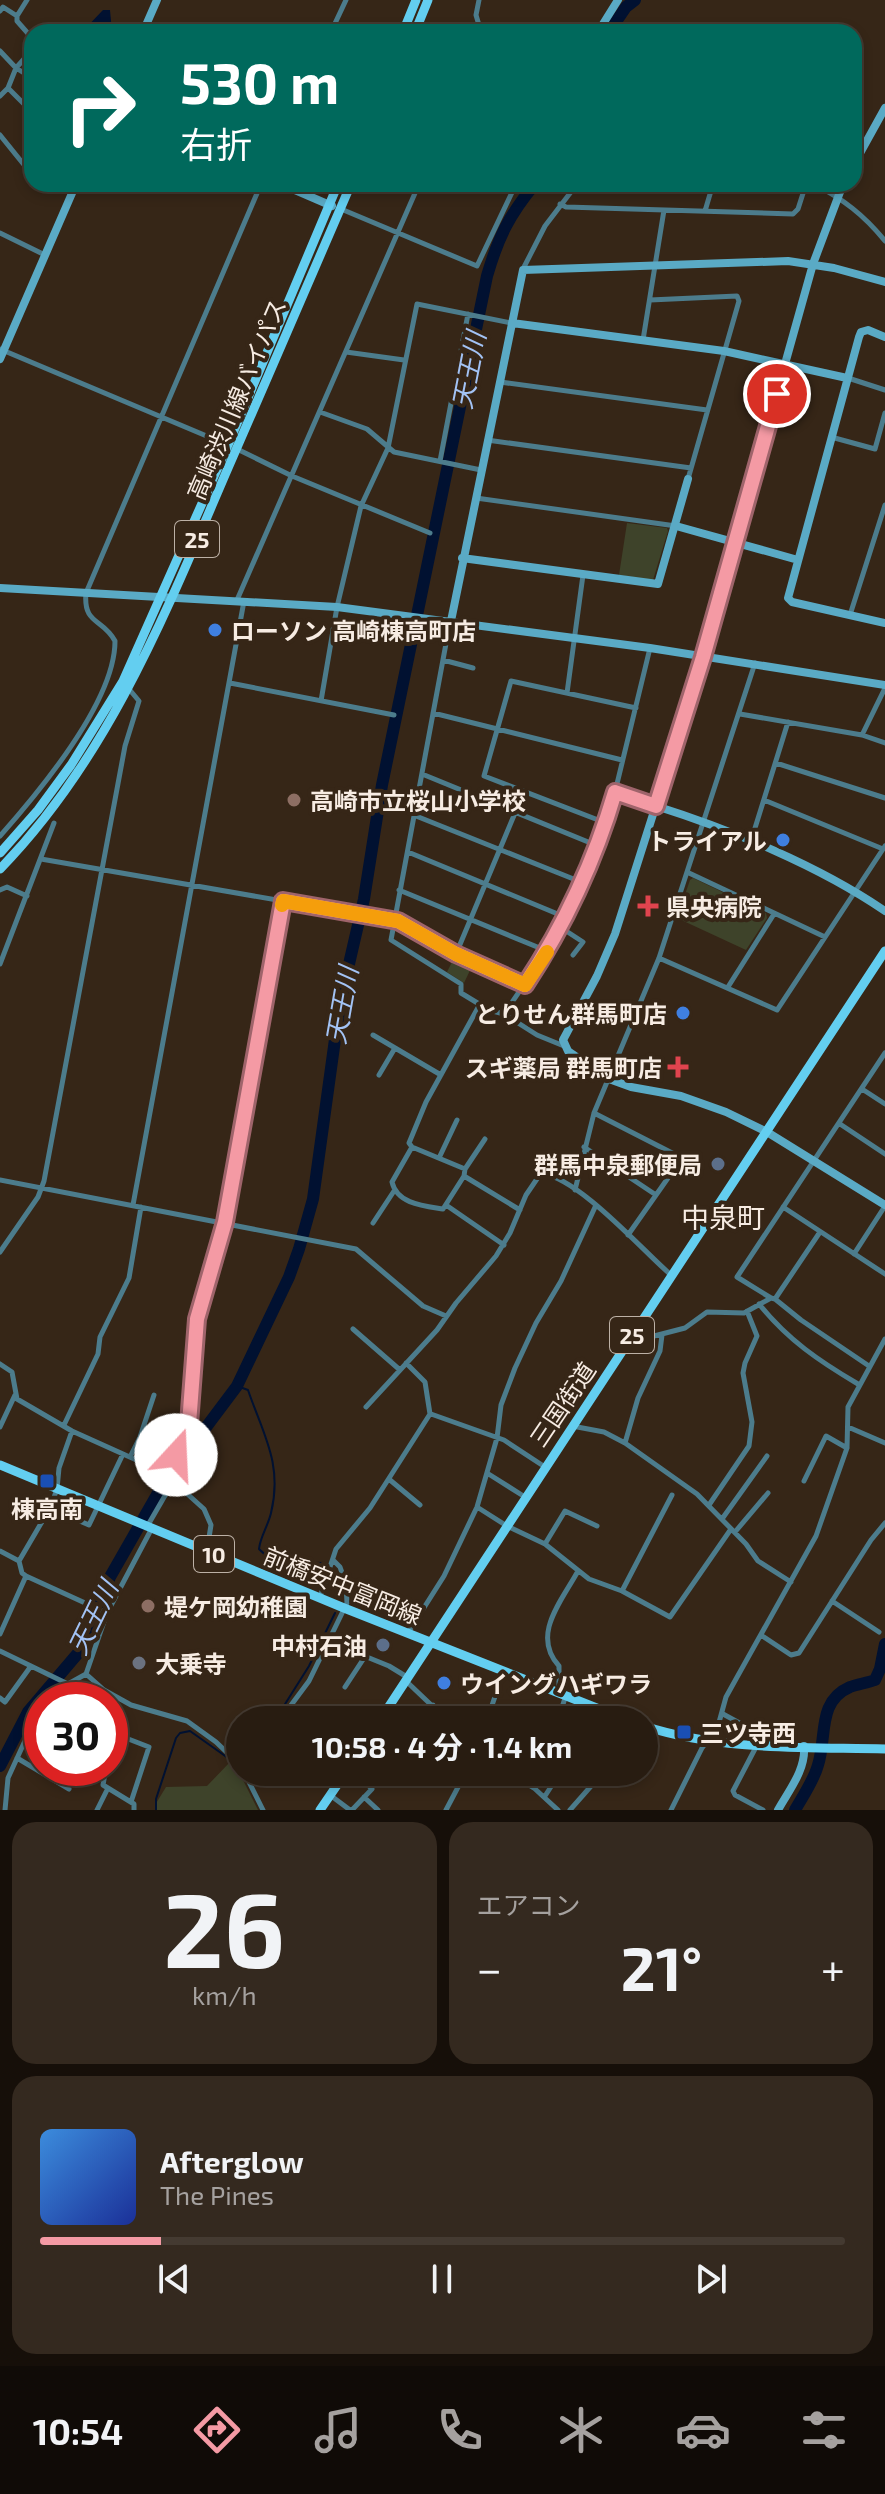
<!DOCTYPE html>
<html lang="ja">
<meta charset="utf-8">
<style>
:root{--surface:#281c11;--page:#34291f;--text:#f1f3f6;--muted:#a5a19f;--line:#443a31;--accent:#f49aa4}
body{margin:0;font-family:"Exo 2","Noto Sans JP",sans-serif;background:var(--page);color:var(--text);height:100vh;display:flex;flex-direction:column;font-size:30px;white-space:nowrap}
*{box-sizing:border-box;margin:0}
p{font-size:26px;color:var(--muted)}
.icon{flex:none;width:44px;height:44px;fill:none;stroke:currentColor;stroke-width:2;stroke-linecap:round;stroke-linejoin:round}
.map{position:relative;height:1810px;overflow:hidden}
.sheet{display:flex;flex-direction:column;gap:12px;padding:12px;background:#160f09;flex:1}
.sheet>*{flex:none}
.top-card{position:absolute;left:24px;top:24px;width:838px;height:168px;border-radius:24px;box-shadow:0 4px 12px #0003,0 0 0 2px var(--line);background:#00695c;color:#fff;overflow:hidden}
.speed{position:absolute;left:24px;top:1682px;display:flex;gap:16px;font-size:40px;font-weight:700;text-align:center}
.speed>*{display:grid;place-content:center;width:104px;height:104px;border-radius:50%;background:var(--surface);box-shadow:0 4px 12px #0003,0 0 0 2px var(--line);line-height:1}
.speed .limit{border:12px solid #d22;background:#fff;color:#111}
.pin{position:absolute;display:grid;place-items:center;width:68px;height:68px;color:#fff;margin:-34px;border:4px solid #fff;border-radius:50%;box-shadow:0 2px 8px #0007}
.me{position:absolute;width:88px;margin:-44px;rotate:20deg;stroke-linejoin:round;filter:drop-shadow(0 0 6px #0008)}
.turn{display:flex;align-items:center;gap:28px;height:168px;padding:0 24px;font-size:36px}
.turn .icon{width:104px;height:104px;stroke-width:2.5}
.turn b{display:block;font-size:56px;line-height:68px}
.big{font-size:60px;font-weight:700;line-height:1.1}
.sheet .card{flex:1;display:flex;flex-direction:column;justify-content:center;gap:12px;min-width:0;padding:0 28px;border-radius:24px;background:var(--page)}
.sheet .dial{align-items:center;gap:0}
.dial b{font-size:104px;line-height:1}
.song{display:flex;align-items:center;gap:24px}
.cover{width:96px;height:96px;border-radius:12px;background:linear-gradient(135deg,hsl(210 70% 55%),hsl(230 70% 35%))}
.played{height:8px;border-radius:4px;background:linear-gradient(90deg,var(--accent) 15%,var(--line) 15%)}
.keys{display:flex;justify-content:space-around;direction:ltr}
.heat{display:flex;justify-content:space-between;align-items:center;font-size:44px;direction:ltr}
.sheet .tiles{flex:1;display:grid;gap:12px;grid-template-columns:1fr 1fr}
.card:last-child{grid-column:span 2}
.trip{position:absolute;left:226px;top:1706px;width:432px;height:80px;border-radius:40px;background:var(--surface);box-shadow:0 4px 12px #0003,0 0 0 2px var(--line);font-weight:700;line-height:80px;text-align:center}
.tab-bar{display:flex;height:128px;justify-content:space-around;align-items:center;background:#100b07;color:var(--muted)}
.tab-bar .icon{width:56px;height:56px}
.tab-bar .active{color:var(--accent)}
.tab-bar b{font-size:36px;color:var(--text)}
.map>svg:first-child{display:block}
</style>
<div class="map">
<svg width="885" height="1810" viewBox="0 0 885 1810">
<rect width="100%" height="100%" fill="#362617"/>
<!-- green -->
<path fill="#3e432a" d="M 627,523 L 667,528 L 668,531 L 653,580 L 619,575 Z
M 693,878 L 766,913 L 767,918 L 746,950 L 677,918 L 690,880 Z
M 455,956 L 473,964 L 464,983 L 447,972 Z
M 231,1761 L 240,1774 L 258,1810 L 155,1810 L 155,1805 L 166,1787 L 207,1786 Z"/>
<!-- water -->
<path fill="#011131" d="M 103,10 L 110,10 L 112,32 L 82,32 Z"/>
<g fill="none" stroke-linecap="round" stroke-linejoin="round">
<!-- stream -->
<path stroke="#011131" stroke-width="2" d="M 237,1386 L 248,1390 C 263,1434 283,1464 271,1513 C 268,1526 260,1537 259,1549 C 274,1566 303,1562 324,1563
M 275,1720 L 309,1666 L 335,1613
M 156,1810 L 156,1799 L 176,1738 L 180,1733 L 190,1731 L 228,1758"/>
<!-- river -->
<path stroke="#011131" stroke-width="12" d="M 609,32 L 626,7 L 635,0
M 0,1766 L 28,1712 L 79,1652 L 82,1637 L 91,1625 L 110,1577 L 162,1486 L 237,1386 L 289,1277 L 299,1249 L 313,1199 L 340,1003 L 364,899 L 382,785 L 487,276 C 498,238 509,215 535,184
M 795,1810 C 803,1796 814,1780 818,1765 C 827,1737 817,1701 850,1687 C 858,1684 867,1683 875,1680 L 880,1669 L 885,1644"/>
<!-- street -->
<path stroke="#4c7c8c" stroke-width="5" d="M 479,0 L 476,15 L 481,32
M 0,11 L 3,7 L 17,16 L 17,21 L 32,38
M 17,16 L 27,0
M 331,32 L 346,0
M 32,50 L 16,68 L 8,88 L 32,112
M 0,51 L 16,68 L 32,78
M 0,96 L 8,88
M 0,135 L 25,166 L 32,167
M 814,184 C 843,199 864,215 885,241
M 560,204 L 566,207 L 793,214 L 798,209 L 806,184
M 341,209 L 477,266 L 516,184
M 705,211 L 713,184
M 0,233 L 45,255
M 523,269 L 545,226 L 577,184
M 650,300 L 737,296 L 739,301 L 688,479
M 643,340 L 664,210
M 0,349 L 228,445
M 346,352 L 404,360
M 848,378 L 885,390
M 500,382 L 707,410
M 320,412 L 367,429 L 394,452 L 481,470
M 831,437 L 875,449 L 885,413
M 487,440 L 691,468
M 237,449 L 292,476 L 430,533
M 440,461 L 468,314
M 476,498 L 676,526
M 237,600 L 419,184
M 850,615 L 885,505
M 450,622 L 391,940 L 461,984 L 461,993 L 489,1010 L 504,1014
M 443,660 L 473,668
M 230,683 L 394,715
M 567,693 L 583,575
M 321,701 L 337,607 L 361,506 L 388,448 L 417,304 L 511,323
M 433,713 L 622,760
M 740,714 L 862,735 L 885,743
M 862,735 L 885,688
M 776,763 L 885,798
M 422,774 L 598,846
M 615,792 L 655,805
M 764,800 L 883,849
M 416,816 L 581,882
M 606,823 L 484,776 L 511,681 L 636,708
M 0,836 C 39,792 115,701 115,641 C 103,618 83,625 86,593 L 261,184
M 751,841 L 788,722
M 408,852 L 565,917
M 41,859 L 398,921 L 456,954 L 525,985
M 689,873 L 825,937
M 0,890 L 7,887 L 27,896
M 399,890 L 547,951
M 560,927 L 583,942 L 573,955
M 456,954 L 515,813
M 659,958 L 777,1010 L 885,846
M 0,964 L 54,823
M 728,987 L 774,914
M 480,1004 L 426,1102 L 409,1143 L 412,1147 L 465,1169 L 464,1176 L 520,1210
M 373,1035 L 441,1075
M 564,1046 L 537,1035 L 504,1014 L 547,951 L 598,846 L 615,792 L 650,648
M 379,1075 L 395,1048
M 862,1089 L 885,1104
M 594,1113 L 682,1158 L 628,1235
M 840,1124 L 885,1154
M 412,1147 L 392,1182 C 397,1204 424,1206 443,1209 L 464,1176
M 584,1147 L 656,1195
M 439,1158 L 457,1120
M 465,1169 L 485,1139
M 0,1180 L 356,1249 L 423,1306 L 446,1316
M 575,1190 L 594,1113 L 659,958 L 755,663
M 133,1205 L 244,601
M 446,1205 L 504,1245
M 783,1207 L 885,1274
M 373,1223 L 394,1191
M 0,1252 L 38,1197 L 44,1181 L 125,746 L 139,701 L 129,689
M 854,1254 L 885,1206
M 771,1298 L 737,1277 L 885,1053
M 775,1299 L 801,1320 L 869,1366
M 759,1304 C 788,1340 819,1361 858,1384
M 353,1329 L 400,1370
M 627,1343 L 685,1328 L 707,1312 L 744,1313 L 771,1298 L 775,1299 L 820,1232
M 0,1364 L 12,1372 L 17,1399 L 72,1431 L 163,1472 L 204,1509 L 211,1525 L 207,1550
M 366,1407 L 437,1330 L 456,1303 L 496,1256 L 510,1233 L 526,1195 L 541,1173 C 580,1179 640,1248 671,1275
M 431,1414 L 504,1440 L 545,1467
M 64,1425 L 98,1354 L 100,1337 L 129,1278 L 141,1207
M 572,1426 L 604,1432 L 625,1443 L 697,1494 L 746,1544 L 758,1561 L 791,1582
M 0,1427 L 15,1395
M 848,1427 L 885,1443
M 625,1443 L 638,1398 L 660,1351 L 662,1335
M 130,1457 L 140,1437 L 154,1395
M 163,1472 L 188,1437 L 197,1319 L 225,1222 L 283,901
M 487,1473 L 525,1497
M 390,1480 L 420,1505
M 804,1481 L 826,1436 L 847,1448
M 709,1505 L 749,1446 L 752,1422 L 743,1373 L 745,1363 L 757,1336 L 747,1311
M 477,1507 L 507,1526 L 545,1544 L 589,1579 L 622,1591 L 670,1617 L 731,1529
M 50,1508 L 89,1525 L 123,1454
M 722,1519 L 767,1456
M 148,1525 L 174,1480
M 735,1532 L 768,1493
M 545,1544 L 565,1511 L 597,1526
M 0,1551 L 19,1561
M 26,1576 L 107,1613
M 622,1591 L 672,1495
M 320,1597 L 336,1549 L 370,1508 L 430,1414 L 425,1382 L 406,1363
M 832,1601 L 879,1632
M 408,1633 L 444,1576 L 477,1507 L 497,1438 L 501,1405 L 515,1368 L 536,1323 L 561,1281 L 596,1205
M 0,1634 L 26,1576 L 22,1573 L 19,1561 L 50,1508 L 57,1489 L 59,1468 L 72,1431
M 761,1635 L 791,1655 L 799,1653 L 871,1540 L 885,1523
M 330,1642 L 389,1666 L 407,1677
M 0,1651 L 68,1684
M 86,1674 L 104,1690 L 131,1705 L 187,1721 L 216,1742 L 240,1765
M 406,1681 L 447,1720
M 345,1687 L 366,1655
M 559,1694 L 559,1666 C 531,1635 561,1602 578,1571
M 0,1698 L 5,1702 L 31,1666
M 53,1700 L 68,1684 L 86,1674 L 107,1613 L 152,1528
M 723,1714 L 778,1744
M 110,1716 L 116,1698
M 280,1720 L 309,1681 L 347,1603 L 346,1584 L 340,1567 L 333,1560
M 433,1720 L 433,1705
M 487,1720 L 503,1673
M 558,1720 L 565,1698
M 110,1728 L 118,1735 L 110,1759
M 118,1735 L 149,1747 L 131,1802
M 756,1747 L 733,1791 L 735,1795 L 763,1810
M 17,1758 L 69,1789
M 106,1768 L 103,1785 L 134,1804 L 134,1810
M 244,1772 L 263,1810
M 508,1772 L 534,1788 L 558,1810
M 330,1795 L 350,1810
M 545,1796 L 554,1782 L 557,1772
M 364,1797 L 378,1810
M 5,1810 L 8,1778 L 29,1732 L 42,1712
M 97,1810 L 107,1790
M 352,1810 L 372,1789 L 354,1772
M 446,1810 L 466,1772
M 570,1810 L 592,1785
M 671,1810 L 702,1748 L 718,1726 L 726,1697 L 736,1679 L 816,1536 L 847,1448 L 848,1407 L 885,1339"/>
<!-- secondary -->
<path stroke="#5aaac5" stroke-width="8" d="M 143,32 L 157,0
M 598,32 L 618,0
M 854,164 L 885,108
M 281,184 L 332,206
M 843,184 L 813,264 L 703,657 L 615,934 L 597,976 L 563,1040 L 568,1051 L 609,1079 L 631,1087 L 681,1096 L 726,1112 L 767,1132 L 885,1205
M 512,323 L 724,351 L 847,378
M 885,337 L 868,330 L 861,332 L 859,337 L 788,598 L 792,602 L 885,623
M 0,359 L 76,184
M 676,526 L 798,560
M 462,558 L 658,584 L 688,479
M 0,588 L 337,607 L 650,648 L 885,685
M 451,621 L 523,270 L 788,261 L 834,268 L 885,282
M 656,806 C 732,830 819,866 885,911
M 778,1810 C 789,1790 806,1770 804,1746"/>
<!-- primary -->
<path stroke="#63cef0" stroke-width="9" d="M 403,32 L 416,0
M 415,32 L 428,0
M 0,853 L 38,810 L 71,765 L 123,681 L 228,445 L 338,184
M 0,869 C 108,758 165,615 225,475 C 267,378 310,281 351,184
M 0,1465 L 344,1608 L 627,1720
M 380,1720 L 885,951
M 644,1726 C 721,1751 805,1747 885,1749
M 320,1810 L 346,1772"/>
</g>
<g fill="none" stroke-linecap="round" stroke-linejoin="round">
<!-- route casing -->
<g stroke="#9f646b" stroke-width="20">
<path id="route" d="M 176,1455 L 188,1437 L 197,1319 L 225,1222 L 283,901 L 398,921 L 456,954 L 525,985 C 564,926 595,860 615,792 L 656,806 L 703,657 L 777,394"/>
</g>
<!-- route -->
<use href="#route" stroke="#f49aa4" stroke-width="14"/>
<!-- slow -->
<path stroke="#f59e0b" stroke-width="14" d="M 282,905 L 283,901 L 398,921 L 456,954 L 525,985 L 547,952"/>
</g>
<!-- markers -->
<g fill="#3f7fe0" stroke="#362617" stroke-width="3">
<circle cx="215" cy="630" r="8"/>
<circle cx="783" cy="840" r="8"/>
<circle cx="683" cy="1013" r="8"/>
<circle cx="444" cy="1683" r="8"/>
</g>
<g fill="#8d6e63" stroke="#362617" stroke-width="3">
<circle cx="294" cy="800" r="8"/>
<circle cx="148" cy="1606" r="8"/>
</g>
<g fill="#e0444e" stroke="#362617" stroke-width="3">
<path d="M644 894h8v8h8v8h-8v8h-8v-8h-8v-8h8z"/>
<path d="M674 1055h8v8h8v8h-8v8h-8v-8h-8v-8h8z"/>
</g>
<g fill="#5c6f8a" stroke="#362617" stroke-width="3">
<circle cx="718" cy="1164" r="8"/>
<circle cx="383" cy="1645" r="8"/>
</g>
<g fill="#1a4fb4" stroke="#362617" stroke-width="3">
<rect x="39" y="1473" width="16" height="16" rx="4"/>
<rect x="676" y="1724" width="16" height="16" rx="4"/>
</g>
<circle fill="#6b7280" stroke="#362617" stroke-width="3" cx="139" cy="1663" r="8"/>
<g text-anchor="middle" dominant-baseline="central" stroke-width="8" stroke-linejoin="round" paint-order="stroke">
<!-- shield labels -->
<g fill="#362617" stroke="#bdb1a6" stroke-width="2">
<rect x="175" y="521" width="44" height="36" rx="6"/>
<rect x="610" y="1317" width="44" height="36" rx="6"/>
<rect x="194" y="1536" width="40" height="36" rx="6"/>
</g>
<g font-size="22" font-weight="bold" fill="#f7ece3">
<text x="197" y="539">25</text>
<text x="632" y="1335">25</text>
<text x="214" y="1554">10</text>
</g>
<!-- street labels -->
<g font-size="24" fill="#f7ece3" stroke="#362617">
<text transform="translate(236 399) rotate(-67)">高崎渋川線バイパス</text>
<text transform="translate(562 1404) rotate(-56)">三国街道</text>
<text transform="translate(343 1585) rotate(22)">前橋安中富岡線</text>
</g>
<!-- poi labels -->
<g font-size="24" font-weight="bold" fill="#f7ece3" stroke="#362617" text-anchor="start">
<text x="231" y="630">ローソン 高崎棟高町店</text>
<text x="310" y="800">高崎市立桜山小学校</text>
<text x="767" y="840" text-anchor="end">トライアル</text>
<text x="666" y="906">県央病院</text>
<text x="667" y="1013" text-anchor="end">とりせん群馬町店</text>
<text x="662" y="1067" text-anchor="end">スギ薬局 群馬町店</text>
<text x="702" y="1164" text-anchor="end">群馬中泉郵便局</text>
<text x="47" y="1508" text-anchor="middle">棟高南</text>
<text x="164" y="1606">堤ケ岡幼稚園</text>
<text x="367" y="1645" text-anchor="end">中村石油</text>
<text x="155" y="1663">大乗寺</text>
<text x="460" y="1683">ウイングハギワラ</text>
<text x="700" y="1732">三ツ寺西</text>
</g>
<!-- water labels -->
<g font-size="26" font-style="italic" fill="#a3c3f5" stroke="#362617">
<text transform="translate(468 370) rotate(-79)">天王川</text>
<text transform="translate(341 1005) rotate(-80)">天王川</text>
<text transform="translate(92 1617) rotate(-64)">天王川</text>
</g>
<!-- quarter labels -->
<g font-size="28" fill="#f7ece3" stroke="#362617">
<text x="723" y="1217">中泉町</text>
</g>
</g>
</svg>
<div class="speed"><div class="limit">30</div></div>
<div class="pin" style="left:777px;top:394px;background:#d93025"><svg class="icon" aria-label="arrive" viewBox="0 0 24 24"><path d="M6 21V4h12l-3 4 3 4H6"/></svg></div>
<svg class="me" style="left:176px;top:1455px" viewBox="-20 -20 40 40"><circle r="19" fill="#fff"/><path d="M0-13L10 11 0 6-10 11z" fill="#f49aa4"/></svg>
<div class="trip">10:58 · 4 分 · 1.4 km</div>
<div class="top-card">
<div class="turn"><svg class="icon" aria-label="right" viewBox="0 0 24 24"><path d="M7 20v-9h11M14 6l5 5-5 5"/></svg><div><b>530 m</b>右折</div></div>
</div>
</div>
<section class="sheet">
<div class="tiles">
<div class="card dial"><b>26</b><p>km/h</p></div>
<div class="card"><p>エアコン</p>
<div class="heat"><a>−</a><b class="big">21°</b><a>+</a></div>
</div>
<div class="card">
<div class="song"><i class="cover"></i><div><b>Afterglow</b><p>The Pines</p></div></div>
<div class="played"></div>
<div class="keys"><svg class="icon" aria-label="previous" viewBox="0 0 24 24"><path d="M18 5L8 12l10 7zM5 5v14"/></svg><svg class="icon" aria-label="pause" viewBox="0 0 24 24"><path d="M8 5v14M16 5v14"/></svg><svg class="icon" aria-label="next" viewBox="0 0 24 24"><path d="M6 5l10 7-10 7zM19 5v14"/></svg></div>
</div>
</div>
</section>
<nav class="tab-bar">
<b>10:54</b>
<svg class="icon active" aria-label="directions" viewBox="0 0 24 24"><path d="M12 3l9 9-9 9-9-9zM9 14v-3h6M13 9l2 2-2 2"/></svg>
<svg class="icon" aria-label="music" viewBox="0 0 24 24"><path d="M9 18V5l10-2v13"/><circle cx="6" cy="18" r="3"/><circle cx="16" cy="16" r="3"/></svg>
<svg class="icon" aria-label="phone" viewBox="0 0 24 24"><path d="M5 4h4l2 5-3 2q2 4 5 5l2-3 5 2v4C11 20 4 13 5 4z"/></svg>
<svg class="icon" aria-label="climate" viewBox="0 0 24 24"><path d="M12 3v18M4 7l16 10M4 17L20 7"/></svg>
<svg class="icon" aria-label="car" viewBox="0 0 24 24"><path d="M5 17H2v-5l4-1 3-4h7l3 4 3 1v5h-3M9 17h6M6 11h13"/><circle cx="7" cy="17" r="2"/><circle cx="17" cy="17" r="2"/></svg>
<svg class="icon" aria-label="filters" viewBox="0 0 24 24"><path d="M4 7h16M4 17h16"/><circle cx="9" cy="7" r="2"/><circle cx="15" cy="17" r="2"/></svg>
</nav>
